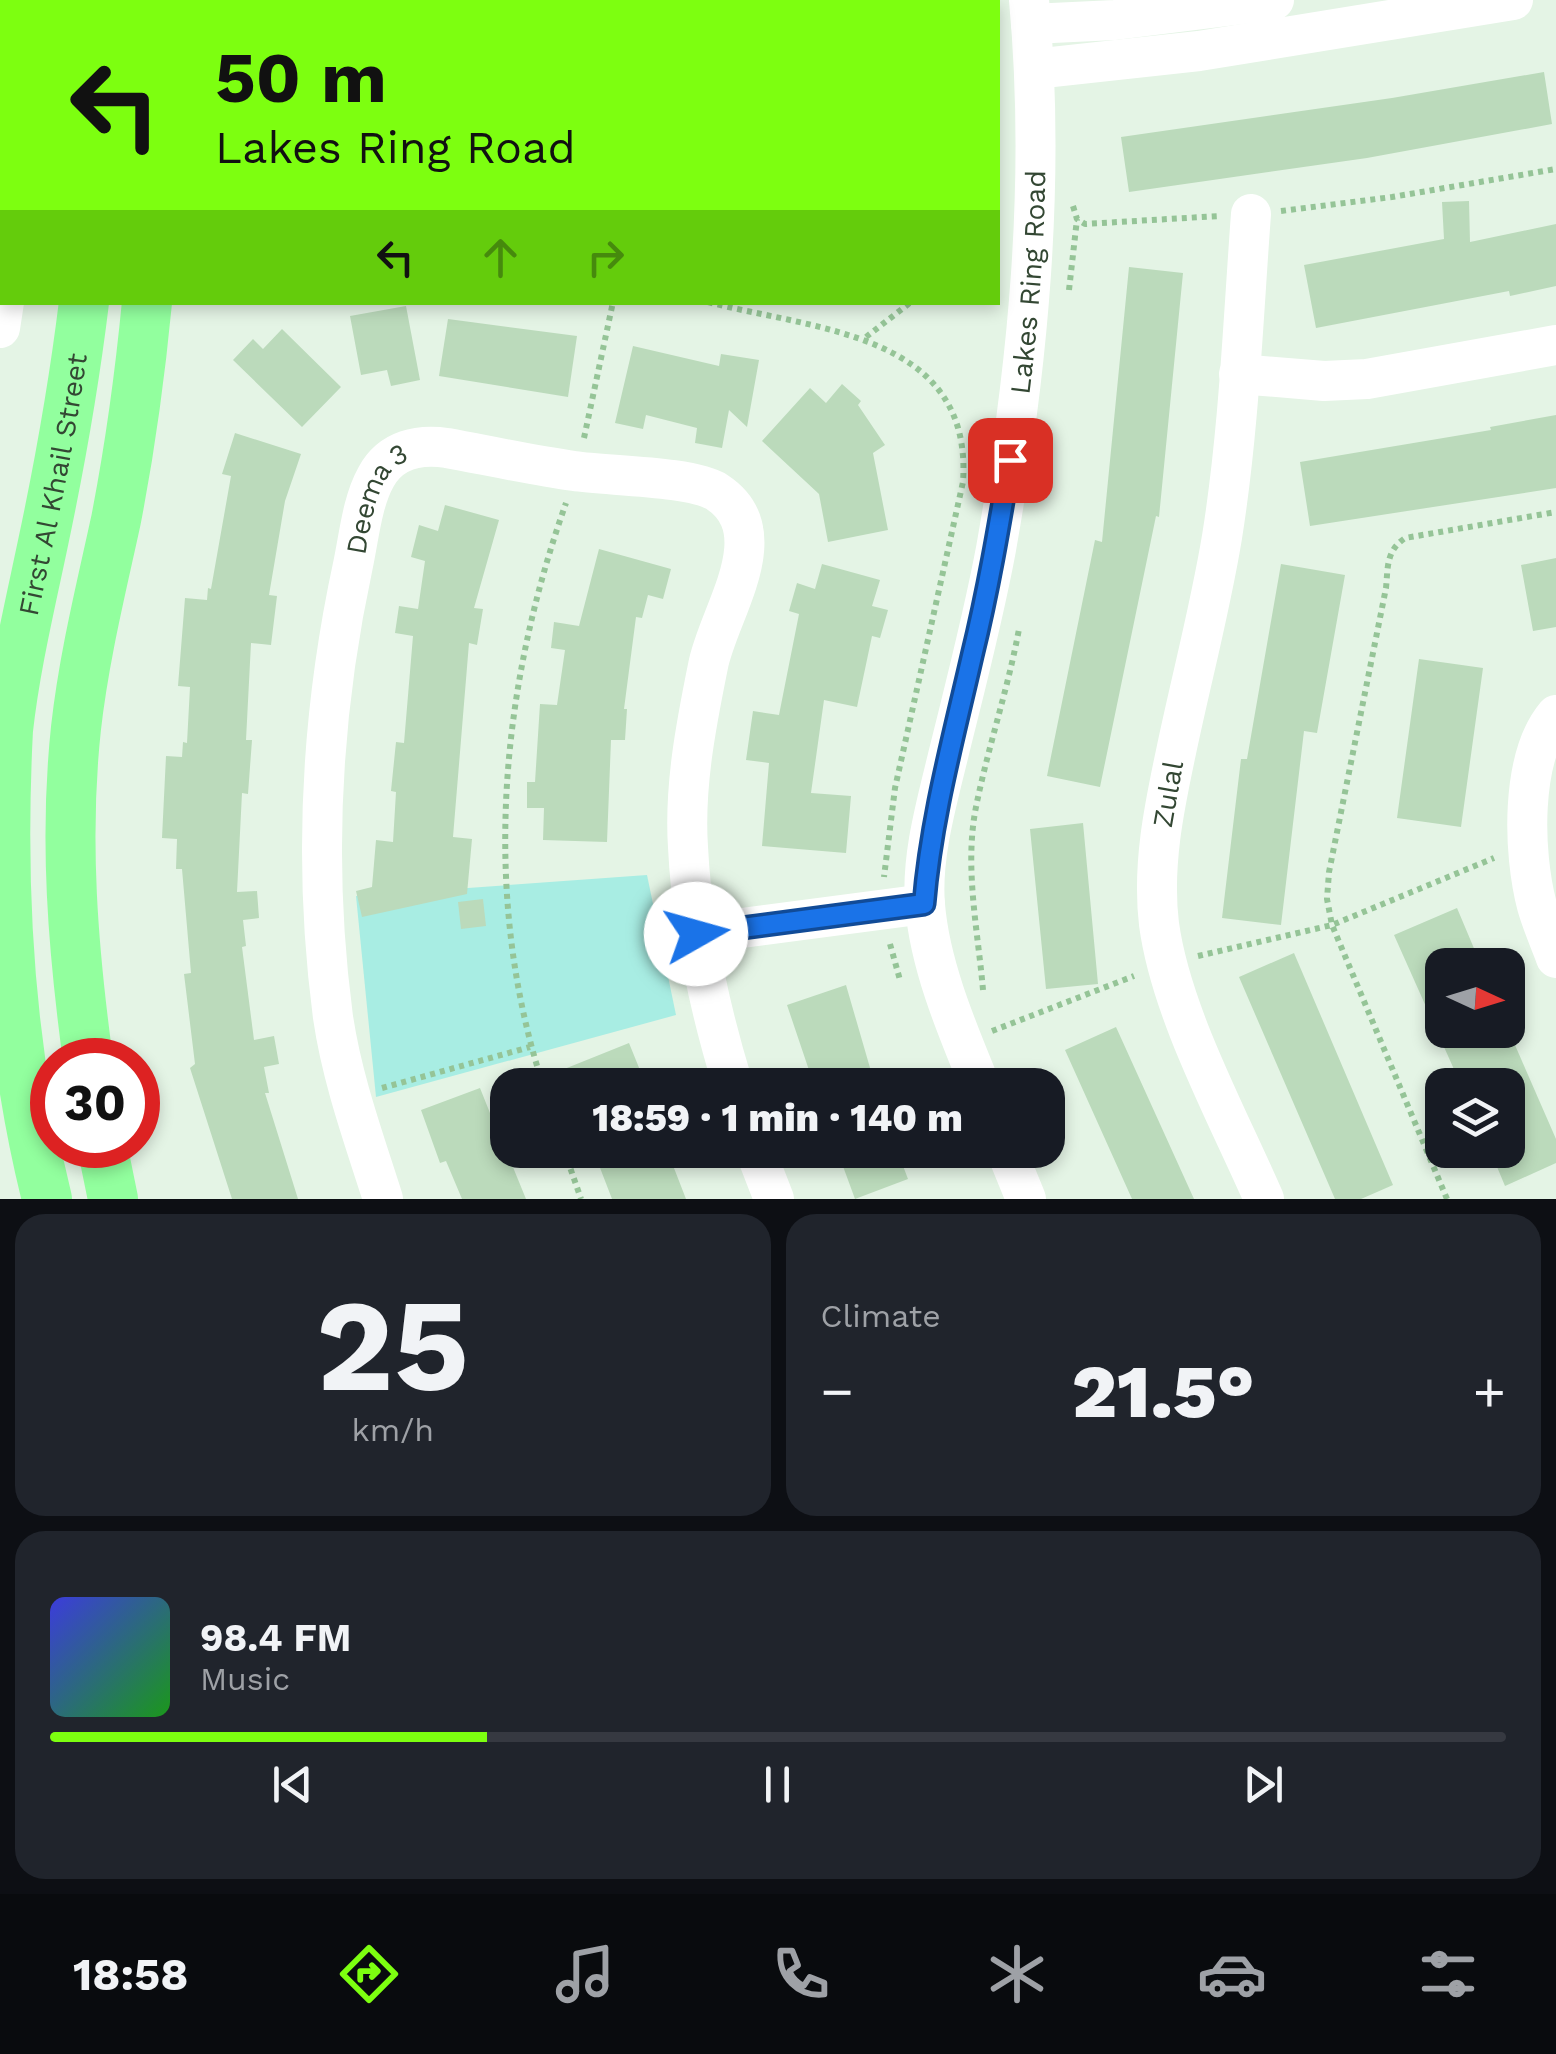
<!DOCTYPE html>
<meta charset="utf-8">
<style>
:root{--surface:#171b24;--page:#20242c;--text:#f1f3f6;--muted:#9ea1a6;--line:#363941;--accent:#7dff10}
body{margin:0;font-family:"Work Sans",sans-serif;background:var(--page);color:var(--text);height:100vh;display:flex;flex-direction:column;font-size:38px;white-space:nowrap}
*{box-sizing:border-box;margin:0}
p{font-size:32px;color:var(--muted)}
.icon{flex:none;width:55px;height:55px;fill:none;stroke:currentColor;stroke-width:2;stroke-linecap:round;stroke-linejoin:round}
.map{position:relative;height:1199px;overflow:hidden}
.sheet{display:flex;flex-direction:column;gap:15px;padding:15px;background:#0d0f14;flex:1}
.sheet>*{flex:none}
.banner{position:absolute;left:0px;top:0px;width:1000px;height:305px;box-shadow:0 5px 15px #0003;background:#7dff10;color:#111;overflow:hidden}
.needle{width:65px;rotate:94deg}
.fabs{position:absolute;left:1425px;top:948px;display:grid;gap:20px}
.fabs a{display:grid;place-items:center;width:100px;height:100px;border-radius:20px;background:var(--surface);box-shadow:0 5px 15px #0003;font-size:50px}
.speed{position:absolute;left:30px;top:1038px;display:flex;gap:20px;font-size:50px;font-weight:700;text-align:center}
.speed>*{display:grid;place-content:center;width:130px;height:130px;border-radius:50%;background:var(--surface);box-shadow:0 5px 15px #0003;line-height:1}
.speed .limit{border:15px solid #d22;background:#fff;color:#111}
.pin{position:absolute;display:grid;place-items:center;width:85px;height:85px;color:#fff;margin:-42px;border-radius:20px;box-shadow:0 5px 15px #0006}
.me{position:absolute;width:110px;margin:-55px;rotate:83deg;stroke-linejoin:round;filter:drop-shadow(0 0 8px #0008)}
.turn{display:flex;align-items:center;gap:35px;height:210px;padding:0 50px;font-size:45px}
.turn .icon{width:130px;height:130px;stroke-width:2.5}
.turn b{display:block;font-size:70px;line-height:85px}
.lanes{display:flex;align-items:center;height:95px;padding:0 50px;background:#0003;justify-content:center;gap:50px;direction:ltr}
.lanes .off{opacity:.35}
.big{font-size:75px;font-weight:800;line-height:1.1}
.sheet .tile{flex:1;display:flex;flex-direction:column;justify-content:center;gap:15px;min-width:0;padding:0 35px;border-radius:30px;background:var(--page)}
.sheet .dial{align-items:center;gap:0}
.dial b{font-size:130px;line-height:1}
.song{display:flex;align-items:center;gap:30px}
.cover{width:120px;height:120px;border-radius:15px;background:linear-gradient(135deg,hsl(240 70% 55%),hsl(120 70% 35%))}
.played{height:10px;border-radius:5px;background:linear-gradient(90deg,var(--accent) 30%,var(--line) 30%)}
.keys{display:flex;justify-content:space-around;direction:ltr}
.heat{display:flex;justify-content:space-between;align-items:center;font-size:55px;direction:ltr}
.sheet .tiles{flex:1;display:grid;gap:15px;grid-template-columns:1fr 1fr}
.tile:last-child{grid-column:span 2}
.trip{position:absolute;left:490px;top:1068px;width:575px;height:100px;border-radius:30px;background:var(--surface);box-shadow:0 5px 15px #0003;font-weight:800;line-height:100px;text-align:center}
.menu{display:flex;height:160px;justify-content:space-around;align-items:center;background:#090b0e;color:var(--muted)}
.menu .icon{width:70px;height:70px}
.menu .on{color:var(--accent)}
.menu b{font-size:45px;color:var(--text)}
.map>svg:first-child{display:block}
</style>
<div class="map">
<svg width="1556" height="1199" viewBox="0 0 1556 1199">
<rect width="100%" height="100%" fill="#e4f4e5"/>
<!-- green -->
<path fill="#a8ede3" d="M 647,875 L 676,1015 L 376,1097 L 356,896 Z"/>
<!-- building -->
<path fill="#bbdabb" d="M 1544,72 L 1552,124 L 1367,158 L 1129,192 L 1121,137 L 1392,98 Z
M 1469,201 L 1470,242 L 1556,224 L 1556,286 L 1510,296 L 1509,291 L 1316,328 L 1304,265 L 1444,239 L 1442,202 Z
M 1129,267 L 1183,273 L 1159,517 L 1156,516 L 1100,787 L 1047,776 L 1095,540 L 1102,542 Z
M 406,306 L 420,380 L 391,386 L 387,370 L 361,375 L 350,316 Z
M 448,319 L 577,336 L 568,397 L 439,376 Z
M 282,329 L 341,387 L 302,427 L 233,360 L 253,339 L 263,349 Z
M 633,346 L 719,366 L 721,354 L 759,360 L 747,427 L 729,410 L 722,448 L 695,443 L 697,428 L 646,415 L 643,429 L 615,423 Z
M 842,384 L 861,401 L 858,405 L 885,445 L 873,453 L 888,530 L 828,542 L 819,494 L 762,441 L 810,388 L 826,403 Z
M 1556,415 L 1556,488 L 1310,526 L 1300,462 L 1491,430 L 1490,427 Z
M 235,433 L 301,454 L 285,501 L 269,595 L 277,596 L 271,645 L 251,643 L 246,740 L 252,740 L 248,794 L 242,793 L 237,892 L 257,891 L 259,918 L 243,920 L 246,946 L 242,947 L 254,1040 L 274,1036 L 279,1064 L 264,1067 L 269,1093 L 265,1093 L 298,1199 L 232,1199 L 190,1068 L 195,1064 L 184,974 L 191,973 L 182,869 L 176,869 L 177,839 L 162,838 L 166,756 L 182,757 L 183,742 L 187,743 L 190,687 L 178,686 L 185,598 L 207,600 L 208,588 L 211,589 L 231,476 L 222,474 Z
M 445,505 L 499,520 L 474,608 L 483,609 L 477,645 L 469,643 L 453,837 L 472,839 L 467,894 L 362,917 L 356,891 L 372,887 L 376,840 L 393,842 L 396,792 L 391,791 L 396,742 L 404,743 L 413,636 L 395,633 L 399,606 L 418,609 L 425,561 L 411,557 L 419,525 L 438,531 Z
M 599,549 L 671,569 L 663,599 L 648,595 L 642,618 L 636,617 L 624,709 L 627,709 L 625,740 L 611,740 L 607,842 L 543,840 L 544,808 L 527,808 L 527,782 L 535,782 L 540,704 L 557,705 L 565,650 L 551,648 L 554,622 L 579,626 Z
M 1556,558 L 1556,627 L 1533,631 L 1521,565 Z
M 822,564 L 880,580 L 872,606 L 888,610 L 880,638 L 872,636 L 857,707 L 824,700 L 811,793 L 851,796 L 846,853 L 762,846 L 769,763 L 746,760 L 753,711 L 779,715 L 799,614 L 789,611 L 797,583 L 815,589 Z
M 1281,564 L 1345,575 L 1317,733 L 1304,731 L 1281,925 L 1222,918 L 1241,759 L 1247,759 Z
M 1419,659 L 1483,668 L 1461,827 L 1397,818 Z
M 1083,823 L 1098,984 L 1046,989 L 1030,829 Z
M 483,899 L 486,926 L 461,929 L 458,902 Z
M 1457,908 L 1481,965 L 1442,965 L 1442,1030 L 1508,1029 L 1556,1139 L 1556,1163 L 1505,1186 L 1490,1150 L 1508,1150 L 1508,1085 L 1461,1085 L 1394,935 Z
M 1294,953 L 1393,1185 L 1361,1199 L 1335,1199 L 1239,977 Z
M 846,985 L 875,1085 L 814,1085 L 787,1005 Z
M 1116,1027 L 1194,1199 L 1132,1199 L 1065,1050 Z
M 629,1043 L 646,1085 L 528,1085 L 527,1084 Z
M 480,1088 L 490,1113 L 508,1107 L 508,1155 L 526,1199 L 462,1199 L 446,1161 L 440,1163 L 421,1110 Z
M 620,1150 L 667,1150 L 686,1199 L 612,1199 L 597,1160 Z
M 837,1150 L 897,1150 L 908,1179 L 855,1199 Z"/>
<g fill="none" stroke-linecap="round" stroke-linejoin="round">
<!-- path -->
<path stroke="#95c497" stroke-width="6" stroke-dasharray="5 5" stroke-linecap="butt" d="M 615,0 L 615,2
M 318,2 L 320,0
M 893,2 L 896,0
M 1073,206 L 1077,219 L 1085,224 L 1219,216
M 1281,211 L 1392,197 L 1556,169
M 1069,290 L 1077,219
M 708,302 C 815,330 973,333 963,482 L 895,788 L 884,877
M 866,337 L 911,302
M 584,438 L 613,302
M 890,944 L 900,980
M 1198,956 L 1332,925 L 1494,858
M 983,990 C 978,931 964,867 976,807 C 988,747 1008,689 1019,629
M 992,1031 L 1134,976
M 543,1085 C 481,895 500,689 566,503
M 382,1088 L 530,1047
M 564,1150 L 581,1199
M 1447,1199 L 1332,925 L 1327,899 L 1329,872 L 1386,588 C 1388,567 1386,551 1405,538 L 1556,512"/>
<!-- minor -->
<g stroke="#fff" stroke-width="40">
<path d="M 1031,24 L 1115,20 L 1274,0"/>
<path d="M 0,35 L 2,55"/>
<path d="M 1034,69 L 1199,51 L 1513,0"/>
<path d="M 1251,214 C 1243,321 1239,431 1222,537 C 1210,610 1191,680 1176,752 C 1164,808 1152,866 1159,924 C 1171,1013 1228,1116 1264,1199"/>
<path d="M 0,328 L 4,302"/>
<path d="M 1239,374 L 1324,381 L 1367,379 L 1556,345"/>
<path d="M 1556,715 C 1520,758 1523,853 1537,906 C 1542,924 1550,941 1556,958"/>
<path d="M 696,934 L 925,904"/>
<path id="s1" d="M 980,1085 C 957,1029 930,966 925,905 C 921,856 937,802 948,756 C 965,687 983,619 996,549 C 1028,368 1046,184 1029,0"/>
<path d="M 755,1150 L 774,1199"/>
<path d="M 1006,1150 L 1026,1199"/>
<path id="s2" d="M 383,1199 C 364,1139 342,1079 333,1017 C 313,866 321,713 353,565 C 359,537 362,502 376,477 C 391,449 419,444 447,448 C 490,456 532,465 574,471 C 608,476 692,476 717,492 C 779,533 718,613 708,666 C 696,725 684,787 688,847 C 692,928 709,1007 733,1085"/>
</g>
<!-- major -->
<g stroke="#92ff9e" stroke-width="50">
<path d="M 81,0 L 82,2"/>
<path d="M 145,0 L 146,2"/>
<path d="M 88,1060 C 73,949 64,840 76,728 C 84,657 101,589 116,520 C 130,448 140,375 147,302"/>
<path d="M 102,1145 L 113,1199"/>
<path id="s3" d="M 47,1199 C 9,1048 0,885 8,730 C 15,667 30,605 43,543 C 60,463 74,384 84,302"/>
</g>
</g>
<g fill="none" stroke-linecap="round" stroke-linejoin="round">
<!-- route casing -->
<g stroke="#114b97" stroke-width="25">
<path id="route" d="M 696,934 L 924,904 C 931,819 953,739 972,656 C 988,591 999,526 1010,460"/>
</g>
<!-- route -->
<use href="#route" stroke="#1a73e8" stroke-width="18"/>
</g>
<g text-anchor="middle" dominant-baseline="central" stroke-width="8" stroke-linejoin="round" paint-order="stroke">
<!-- street labels -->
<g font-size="28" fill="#334733" stroke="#fff">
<text stroke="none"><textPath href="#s1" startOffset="822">Lakes Ring Road</textPath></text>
<text stroke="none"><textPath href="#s3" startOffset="722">First Al Khail Street</textPath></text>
<text stroke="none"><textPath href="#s2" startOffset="715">Deema 3</textPath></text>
<text transform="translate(1168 794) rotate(-80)">Zulal</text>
</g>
</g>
</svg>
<div class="fabs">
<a><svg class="needle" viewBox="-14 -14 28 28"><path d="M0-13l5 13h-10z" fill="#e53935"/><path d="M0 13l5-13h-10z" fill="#9ea1a6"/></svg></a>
<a><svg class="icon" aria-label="layers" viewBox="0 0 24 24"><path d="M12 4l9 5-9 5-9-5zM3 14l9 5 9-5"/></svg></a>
</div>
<div class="speed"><div class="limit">30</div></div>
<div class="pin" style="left:1010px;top:460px;background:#d93025"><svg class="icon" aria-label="arrive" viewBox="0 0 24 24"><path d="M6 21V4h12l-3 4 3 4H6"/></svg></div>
<svg class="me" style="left:696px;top:934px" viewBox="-20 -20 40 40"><circle r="19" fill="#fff"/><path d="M0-13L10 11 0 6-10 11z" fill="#1a73e8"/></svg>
<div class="trip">18:59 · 1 min · 140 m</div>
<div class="banner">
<div class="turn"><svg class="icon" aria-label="left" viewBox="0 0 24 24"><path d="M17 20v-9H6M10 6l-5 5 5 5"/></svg><div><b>50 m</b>Lakes Ring Road</div></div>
<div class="lanes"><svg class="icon" aria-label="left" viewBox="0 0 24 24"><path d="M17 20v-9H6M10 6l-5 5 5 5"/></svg><svg class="icon off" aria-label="ahead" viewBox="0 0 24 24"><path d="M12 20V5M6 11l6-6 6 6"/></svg><svg class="icon off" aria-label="right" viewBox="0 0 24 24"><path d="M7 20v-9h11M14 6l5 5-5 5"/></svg></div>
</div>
</div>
<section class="sheet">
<div class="tiles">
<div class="tile dial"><b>25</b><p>km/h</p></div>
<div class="tile"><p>Climate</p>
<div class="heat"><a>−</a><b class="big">21.5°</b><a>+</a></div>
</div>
<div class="tile">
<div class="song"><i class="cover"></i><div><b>98.4 FM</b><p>Music</p></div></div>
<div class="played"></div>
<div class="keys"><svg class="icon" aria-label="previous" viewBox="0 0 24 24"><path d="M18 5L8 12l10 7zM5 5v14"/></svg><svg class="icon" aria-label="pause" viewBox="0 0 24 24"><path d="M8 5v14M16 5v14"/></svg><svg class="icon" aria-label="next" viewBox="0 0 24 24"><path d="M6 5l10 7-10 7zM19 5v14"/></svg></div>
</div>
</div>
</section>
<nav class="menu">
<b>18:58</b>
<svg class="icon on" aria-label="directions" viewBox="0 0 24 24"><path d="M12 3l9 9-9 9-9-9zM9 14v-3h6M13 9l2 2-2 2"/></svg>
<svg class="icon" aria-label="music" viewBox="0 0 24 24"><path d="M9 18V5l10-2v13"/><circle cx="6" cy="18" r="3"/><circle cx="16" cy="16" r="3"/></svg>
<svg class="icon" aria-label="phone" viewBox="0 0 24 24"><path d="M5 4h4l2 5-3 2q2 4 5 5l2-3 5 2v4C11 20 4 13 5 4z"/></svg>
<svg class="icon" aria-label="climate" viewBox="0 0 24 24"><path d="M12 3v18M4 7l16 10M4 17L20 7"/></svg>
<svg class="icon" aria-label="car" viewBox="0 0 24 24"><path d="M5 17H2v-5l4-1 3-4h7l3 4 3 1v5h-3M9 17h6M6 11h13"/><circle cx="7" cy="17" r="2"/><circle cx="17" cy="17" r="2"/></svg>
<svg class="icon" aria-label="filters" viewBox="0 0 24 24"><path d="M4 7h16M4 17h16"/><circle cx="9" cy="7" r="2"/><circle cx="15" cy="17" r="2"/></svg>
</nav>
